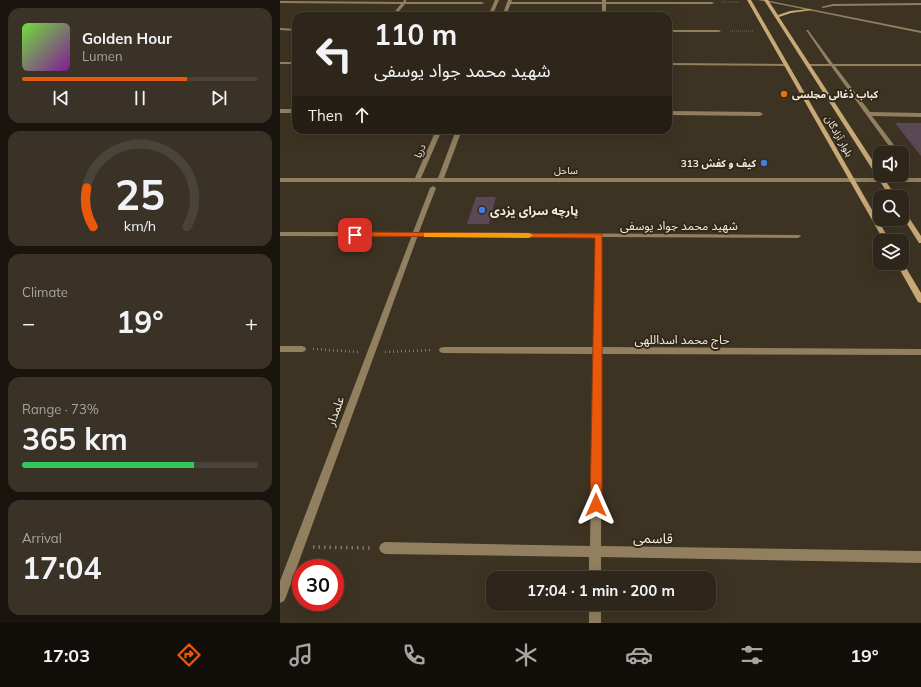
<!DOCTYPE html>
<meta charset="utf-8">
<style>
:root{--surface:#2e261a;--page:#3a3227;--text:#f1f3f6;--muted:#a7a5a2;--line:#494339;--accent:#ea580c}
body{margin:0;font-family:Mulish,"Noto Sans Arabic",sans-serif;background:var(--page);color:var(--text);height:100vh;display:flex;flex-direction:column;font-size:15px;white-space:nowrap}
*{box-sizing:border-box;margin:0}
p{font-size:13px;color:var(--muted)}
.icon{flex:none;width:22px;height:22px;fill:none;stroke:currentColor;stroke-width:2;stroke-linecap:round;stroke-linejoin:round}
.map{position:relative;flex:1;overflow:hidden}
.drawer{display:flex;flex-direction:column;gap:8px;padding:8px;background:#19150e;width:280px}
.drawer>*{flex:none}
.guide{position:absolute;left:12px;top:12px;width:380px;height:122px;border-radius:12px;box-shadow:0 4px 16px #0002,0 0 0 1px var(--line);background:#2e261a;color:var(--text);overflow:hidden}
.tools{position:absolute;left:593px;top:146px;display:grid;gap:8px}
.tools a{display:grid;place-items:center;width:36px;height:36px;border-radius:8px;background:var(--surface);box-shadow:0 4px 16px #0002,0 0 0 1px var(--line);font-size:20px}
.speed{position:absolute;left:12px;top:559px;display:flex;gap:8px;font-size:20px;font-weight:700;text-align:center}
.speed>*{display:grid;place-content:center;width:52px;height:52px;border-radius:50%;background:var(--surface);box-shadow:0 4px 16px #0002,0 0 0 1px var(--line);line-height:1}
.speed .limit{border:6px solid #d22;background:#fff;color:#111}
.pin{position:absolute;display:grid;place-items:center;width:34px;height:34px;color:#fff;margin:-17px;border-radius:8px;box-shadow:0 2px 6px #0006}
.me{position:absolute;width:44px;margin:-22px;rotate:0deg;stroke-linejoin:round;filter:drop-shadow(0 0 3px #0008)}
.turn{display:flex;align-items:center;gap:14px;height:84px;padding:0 16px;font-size:18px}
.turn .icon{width:52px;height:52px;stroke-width:2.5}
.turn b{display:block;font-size:28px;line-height:34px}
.then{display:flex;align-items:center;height:38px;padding:0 16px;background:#0003;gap:8px;font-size:15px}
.big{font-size:30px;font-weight:700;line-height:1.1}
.drawer .widget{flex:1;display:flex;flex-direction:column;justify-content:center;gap:6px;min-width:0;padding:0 14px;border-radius:12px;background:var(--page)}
.drawer .dial{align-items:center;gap:0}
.dial svg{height:104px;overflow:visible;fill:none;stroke:var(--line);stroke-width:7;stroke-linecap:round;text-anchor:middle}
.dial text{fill:var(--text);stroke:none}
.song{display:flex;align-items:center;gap:12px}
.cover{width:48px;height:48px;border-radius:6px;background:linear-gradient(135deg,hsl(100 70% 55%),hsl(290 70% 35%))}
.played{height:4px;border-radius:2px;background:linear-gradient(90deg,var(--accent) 70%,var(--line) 70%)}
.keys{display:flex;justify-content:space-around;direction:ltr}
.heat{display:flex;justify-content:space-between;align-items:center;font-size:22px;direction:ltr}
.charge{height:6px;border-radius:3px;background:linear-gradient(90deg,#34c759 73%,var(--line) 0)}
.trip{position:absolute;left:206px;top:571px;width:230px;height:40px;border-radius:12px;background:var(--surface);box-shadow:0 4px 16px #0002,0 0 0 1px var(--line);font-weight:700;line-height:40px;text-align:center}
.tabs{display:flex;height:64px;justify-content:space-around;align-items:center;background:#120f0a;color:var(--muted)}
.tabs .icon{width:28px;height:28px}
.tabs .active{color:var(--accent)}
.tabs b{font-size:18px;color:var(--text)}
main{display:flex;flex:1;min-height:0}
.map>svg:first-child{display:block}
</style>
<main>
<section class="drawer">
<div class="widget">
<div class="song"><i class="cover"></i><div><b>Golden Hour</b><p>Lumen</p></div></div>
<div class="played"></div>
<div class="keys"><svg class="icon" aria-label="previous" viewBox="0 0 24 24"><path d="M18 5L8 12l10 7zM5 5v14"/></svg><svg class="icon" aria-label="pause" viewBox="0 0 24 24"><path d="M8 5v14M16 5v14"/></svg><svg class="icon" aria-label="next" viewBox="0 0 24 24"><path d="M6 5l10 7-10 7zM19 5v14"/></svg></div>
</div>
<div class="widget dial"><svg viewBox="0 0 100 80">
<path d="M14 69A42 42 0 1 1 86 69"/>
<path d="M14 69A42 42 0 0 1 9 39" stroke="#ea580c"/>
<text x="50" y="56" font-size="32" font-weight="700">25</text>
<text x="50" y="72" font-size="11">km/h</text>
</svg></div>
<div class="widget"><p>Climate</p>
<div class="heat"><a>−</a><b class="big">19°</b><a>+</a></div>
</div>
<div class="widget"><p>Range · 73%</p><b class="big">365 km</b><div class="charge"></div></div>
<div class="widget"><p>Arrival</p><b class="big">17:04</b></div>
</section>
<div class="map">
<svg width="641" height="623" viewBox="0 0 641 623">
<rect width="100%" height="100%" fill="#3d3323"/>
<!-- building -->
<path fill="#5a4854" d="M 615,123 L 641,123 L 641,156 Z
M 196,197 L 216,197 L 209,224 L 187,224 Z"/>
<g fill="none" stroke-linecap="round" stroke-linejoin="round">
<!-- path-far2 -->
<path stroke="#82796b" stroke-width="1.5" stroke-dasharray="0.5 1.5" stroke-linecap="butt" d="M 442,2 L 459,2
M 450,31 L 473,31"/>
<!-- path-far1 -->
<path stroke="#82796b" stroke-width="2.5" stroke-dasharray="1 3" stroke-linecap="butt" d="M 33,349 L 78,352
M 105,352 L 152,350"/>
<!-- path -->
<path stroke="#82796b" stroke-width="3.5" stroke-dasharray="1.5 4" stroke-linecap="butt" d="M 33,547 L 90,548"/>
<!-- minor -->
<path fill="#927f60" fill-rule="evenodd" d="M 124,0 L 126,0 L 126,2 L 202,2 L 204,3 L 202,4 L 125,4 L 115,16 L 111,16 L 121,4 L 0,3 L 0,1 L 123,2 Z
M 322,0 L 326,0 L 326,2 L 432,2 L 434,3 L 432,4 L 326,4 L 326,16 L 322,16 L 322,4 L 229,4 L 227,3 L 229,2 L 322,2 Z
M 641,3 L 641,5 L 553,6 L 543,8 L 541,7 L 553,4 Z
M 0,28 L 16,29 L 16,31 L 0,30 Z
M 388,30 L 439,30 L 441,31 L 439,32 L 388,32 Z
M 526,30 L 528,30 L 553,64 L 641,64 L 641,66 L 555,66 L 590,112 L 641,113 L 641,117 L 592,116 L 620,153 L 614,153 L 551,66 L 526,66 L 526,64 L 549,64 Z
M 0,62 L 16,62 L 16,64 L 0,64 Z
M 388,63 L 506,64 L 508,65 L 506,66 L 388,65 Z
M 0,109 L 16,109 L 16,113 L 0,113 Z
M 388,111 L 480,112 L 483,114 L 480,116 L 388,115 Z
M 622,157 C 626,158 631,165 630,168 L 626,168 L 622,163 Z
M 153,186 L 156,188 L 139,232 L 520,235 L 521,236 L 518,238 L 322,237 L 322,347 L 641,349 L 641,355 L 322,354 L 321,546 L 641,551 L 641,563 L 321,557 L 321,578 L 309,578 L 309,557 L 105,554 L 101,552 L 99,548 L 101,544 L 105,542 L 310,546 L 313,354 L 163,353 L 160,352 L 159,350 L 160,348 L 163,347 L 313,347 L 316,237 L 0,236 L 0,232 L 133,232 L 150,188 Z
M 0,346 L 22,346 L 25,347 L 26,349 L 25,351 L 22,352 L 0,352 Z
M 309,604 L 321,604 L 321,623 L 309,623 Z"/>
<!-- tertiary -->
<path fill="#927f60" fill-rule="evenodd" d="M 215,0 L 219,0 L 212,16 L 208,16 Z
M 228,0 L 232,0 L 226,16 L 222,16 Z
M 478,0 L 485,0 L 641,31 L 641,33 Z
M 156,130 L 162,130 L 141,178 L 158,178 L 176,130 L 182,130 L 164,178 L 641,178 L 641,182 L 0,182 L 0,178 L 135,178 Z
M 135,233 L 138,235 L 6,597 L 4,601 L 0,603 L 0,581 L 132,235 Z"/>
<!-- secondary -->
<path fill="#c8a976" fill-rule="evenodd" d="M 467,0 L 471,0 L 610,241 L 604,241 Z
M 484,0 L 488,0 L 498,15 L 510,11 L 530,9 L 532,10 L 511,13 L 499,17 L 600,172 L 600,175 L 602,175 L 616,197 L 610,197 Z
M 622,209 L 624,210 L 641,236 L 641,243 L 639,243 L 622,216 Z
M 622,261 L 641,293 L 641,303 L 638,302 L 616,263 L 622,263 Z"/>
</g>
<!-- route -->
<path fill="#ea580c" stroke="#983908" d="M 75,232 L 322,234 L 322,505 L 320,509 L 316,511 L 312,509 L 310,505 L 315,238 L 72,236 L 72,233 Z"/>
<!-- slow -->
<path fill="#f59e0b" d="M 144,233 L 249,233 L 253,235 L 249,238 L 147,237 L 144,237 Z"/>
<!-- markers -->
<circle fill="#e8710a" stroke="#332919" stroke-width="1.5" cx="504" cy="94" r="4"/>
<g fill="#3f7fe0" stroke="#332919" stroke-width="1.5">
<circle cx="484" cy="163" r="4"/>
<circle cx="202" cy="210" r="4"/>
</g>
<g text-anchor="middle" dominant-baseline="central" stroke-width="4" stroke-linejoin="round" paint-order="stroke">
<!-- far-poi labels -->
<g font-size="10" font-weight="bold" fill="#f2ece2" stroke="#332919" text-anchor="start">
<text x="512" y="94">کباب ذغالی مجلسی</text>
<text x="476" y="163" text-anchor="end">کیف و کفش 313</text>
</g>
<!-- far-street labels -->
<g font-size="10" fill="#f2ece2" stroke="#332919">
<text transform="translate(559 136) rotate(60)">بلوار آزادگان</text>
<text transform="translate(140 151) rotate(-66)">دریا</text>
<text x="286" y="170">ساحل</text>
</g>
<!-- poi labels -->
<g font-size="12" font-weight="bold" fill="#f2ece2" stroke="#332919" text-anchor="start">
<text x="210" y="210">پارچه سرای یزدی</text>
</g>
<!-- street labels -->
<g font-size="12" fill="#f2ece2" stroke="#332919">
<text x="399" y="225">شهید محمد جواد یوسفی</text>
<text x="402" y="339">حاج محمد اسداللهی</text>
<text transform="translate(55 411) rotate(-70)">علمدار</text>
</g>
<!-- near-street labels -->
<g font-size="14" fill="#f2ece2" stroke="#332919">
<text transform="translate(373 538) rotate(1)">قاسمی</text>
</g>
</g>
</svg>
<div class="tools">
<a><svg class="icon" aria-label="sound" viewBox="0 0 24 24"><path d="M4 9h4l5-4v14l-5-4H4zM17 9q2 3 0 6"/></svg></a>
<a><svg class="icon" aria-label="search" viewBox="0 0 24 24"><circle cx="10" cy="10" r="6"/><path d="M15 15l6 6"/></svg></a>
<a><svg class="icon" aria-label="layers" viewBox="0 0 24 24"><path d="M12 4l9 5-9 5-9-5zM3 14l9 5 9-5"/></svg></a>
</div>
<div class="speed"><div class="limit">30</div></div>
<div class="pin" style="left:75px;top:235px;background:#d93025"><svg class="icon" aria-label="arrive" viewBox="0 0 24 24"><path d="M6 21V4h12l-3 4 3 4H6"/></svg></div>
<svg class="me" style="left:316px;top:505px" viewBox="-20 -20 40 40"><path d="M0-17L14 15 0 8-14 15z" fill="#ea580c" stroke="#fff" stroke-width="4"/></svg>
<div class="trip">17:04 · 1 min · 200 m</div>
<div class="guide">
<div class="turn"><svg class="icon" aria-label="left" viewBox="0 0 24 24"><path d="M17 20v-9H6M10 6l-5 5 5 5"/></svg><div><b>110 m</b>شهید محمد جواد یوسفی</div></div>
<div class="then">Then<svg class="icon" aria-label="ahead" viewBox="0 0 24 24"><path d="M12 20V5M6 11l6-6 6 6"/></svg></div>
</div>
</div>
</main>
<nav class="tabs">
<b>17:03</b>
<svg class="icon active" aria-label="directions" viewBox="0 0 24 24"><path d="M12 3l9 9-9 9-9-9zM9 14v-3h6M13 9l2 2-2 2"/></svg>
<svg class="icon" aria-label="music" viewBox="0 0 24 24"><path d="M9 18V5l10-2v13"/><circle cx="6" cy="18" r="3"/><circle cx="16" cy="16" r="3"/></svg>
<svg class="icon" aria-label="phone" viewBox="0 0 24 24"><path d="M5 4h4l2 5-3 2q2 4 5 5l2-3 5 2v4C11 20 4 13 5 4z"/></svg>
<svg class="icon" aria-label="climate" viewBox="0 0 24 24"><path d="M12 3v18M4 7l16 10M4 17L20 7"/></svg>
<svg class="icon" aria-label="car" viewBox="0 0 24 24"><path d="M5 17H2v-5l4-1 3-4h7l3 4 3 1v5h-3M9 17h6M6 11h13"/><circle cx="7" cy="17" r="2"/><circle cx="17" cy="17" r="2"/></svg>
<svg class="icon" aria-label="filters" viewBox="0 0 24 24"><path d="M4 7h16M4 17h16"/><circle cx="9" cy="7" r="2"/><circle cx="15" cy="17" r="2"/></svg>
<b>19°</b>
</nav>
